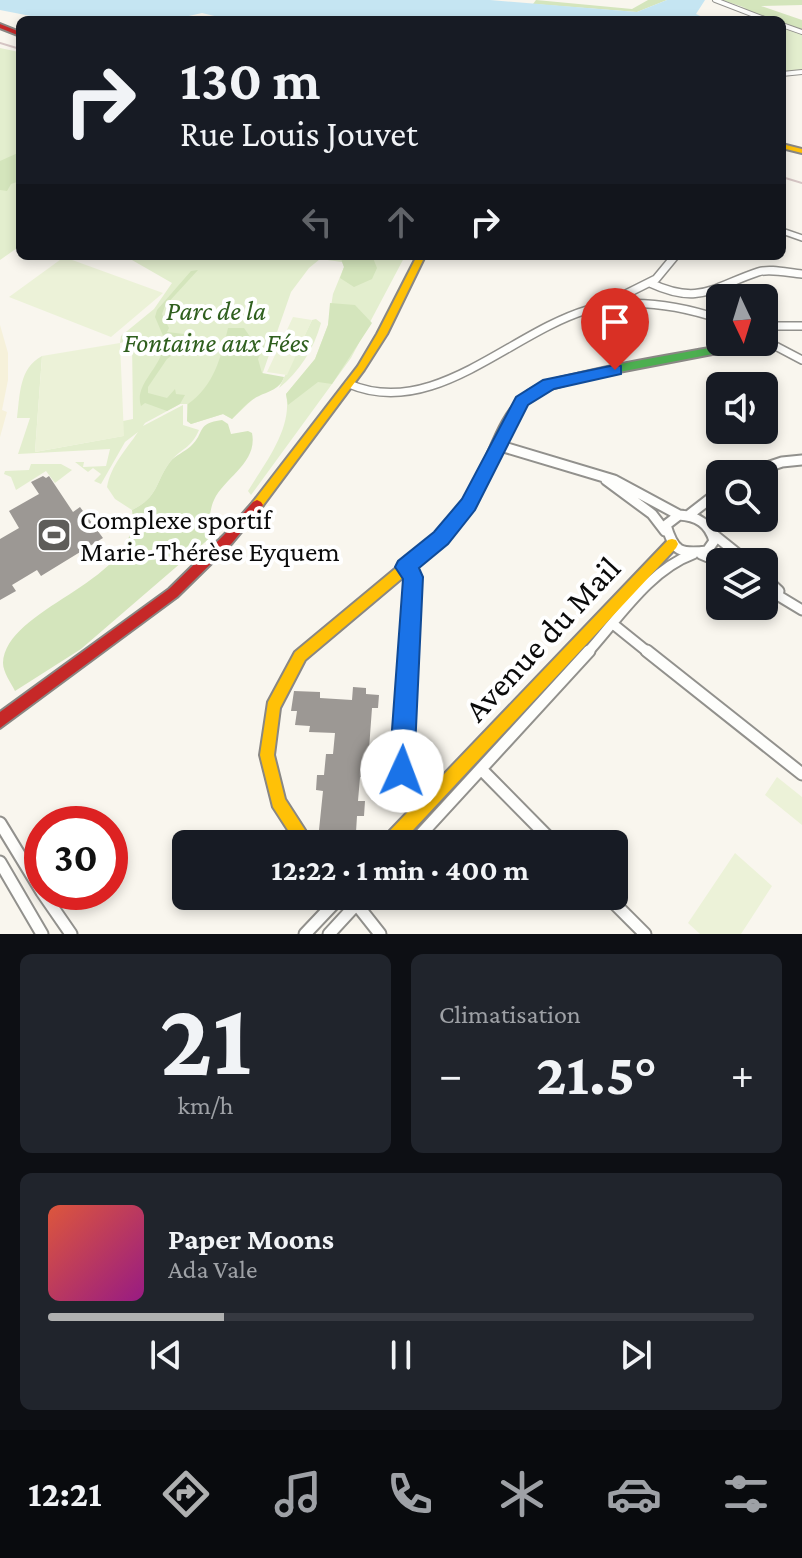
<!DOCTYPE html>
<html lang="fr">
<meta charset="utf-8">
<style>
:root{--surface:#171b24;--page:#20242c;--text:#f1f3f6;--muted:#9ea1a6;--line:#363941;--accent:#afb0b0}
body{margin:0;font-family:"Crimson Pro",serif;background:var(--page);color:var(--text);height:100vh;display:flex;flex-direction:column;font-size:30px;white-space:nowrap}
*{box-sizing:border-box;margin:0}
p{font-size:26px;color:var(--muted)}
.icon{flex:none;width:44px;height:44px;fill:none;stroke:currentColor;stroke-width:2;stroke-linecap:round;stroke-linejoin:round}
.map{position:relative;height:934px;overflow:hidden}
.details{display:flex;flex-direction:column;gap:20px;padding:20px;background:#0d0f14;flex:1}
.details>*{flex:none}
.banner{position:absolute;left:16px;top:16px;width:770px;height:244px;border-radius:12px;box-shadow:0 4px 12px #0003;background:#171b24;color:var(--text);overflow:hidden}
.needle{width:52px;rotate:176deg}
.buttons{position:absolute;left:706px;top:284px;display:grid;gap:16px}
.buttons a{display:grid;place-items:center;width:72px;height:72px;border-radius:12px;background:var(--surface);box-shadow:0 4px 12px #0003;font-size:40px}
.speed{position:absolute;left:24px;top:806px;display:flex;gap:16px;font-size:40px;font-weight:700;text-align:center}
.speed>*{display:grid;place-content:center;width:104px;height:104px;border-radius:50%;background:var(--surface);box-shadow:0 4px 12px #0003;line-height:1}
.speed .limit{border:12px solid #d22;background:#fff;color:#111}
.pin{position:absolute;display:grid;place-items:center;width:68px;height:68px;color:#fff;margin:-82px -34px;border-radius:50% 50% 50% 0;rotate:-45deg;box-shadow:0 0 8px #0007}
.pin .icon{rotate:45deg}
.me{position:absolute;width:88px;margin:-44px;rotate:2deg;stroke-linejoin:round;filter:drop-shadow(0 0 6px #0008)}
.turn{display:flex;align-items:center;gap:28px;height:168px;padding:0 32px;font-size:36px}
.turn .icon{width:104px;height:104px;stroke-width:2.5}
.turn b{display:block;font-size:56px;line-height:68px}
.lanes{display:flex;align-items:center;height:76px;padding:0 32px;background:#0003;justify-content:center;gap:40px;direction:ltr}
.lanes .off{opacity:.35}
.big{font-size:60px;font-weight:700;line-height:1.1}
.details .tile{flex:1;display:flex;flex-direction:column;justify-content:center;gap:12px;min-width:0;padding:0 28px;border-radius:12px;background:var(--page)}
.details .dial{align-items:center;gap:0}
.dial b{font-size:104px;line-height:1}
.song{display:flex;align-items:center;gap:24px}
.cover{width:96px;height:96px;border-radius:12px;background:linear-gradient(135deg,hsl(10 70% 55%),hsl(310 70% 35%))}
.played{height:8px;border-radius:4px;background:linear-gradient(90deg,var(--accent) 25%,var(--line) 25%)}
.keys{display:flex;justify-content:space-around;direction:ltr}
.heat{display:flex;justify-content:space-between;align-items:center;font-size:44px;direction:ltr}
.details .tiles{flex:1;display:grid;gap:20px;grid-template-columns:1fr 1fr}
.tile:last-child{grid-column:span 2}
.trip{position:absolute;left:172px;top:830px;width:456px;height:80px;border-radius:12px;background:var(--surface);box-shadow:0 4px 12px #0003;font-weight:700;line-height:80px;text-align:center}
.dock{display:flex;height:128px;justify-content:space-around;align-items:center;background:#090b0e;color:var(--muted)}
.dock .icon{width:56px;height:56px}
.dock .on{color:var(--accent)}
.dock b{font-size:36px;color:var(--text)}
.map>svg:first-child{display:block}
</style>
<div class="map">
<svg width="802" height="934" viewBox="0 0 802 934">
<rect width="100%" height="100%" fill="#f9f6ee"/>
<!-- farmland -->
<path fill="#f6f1da" d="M 0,325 L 8,353 L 8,380 L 2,410 L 7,412 L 0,437 Z"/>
<!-- green -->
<path fill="#e3eece" d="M 782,25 L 802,33 L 802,70 L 782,73 Z
M 0,48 L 19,52 L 20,57 L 20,246 L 0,260 Z
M 125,256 L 405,256 L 351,358 L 251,495 L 248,491 C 265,463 293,428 286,394 L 315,359 L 328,325 L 333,294 L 344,267 L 342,262 L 320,259 L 309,268 L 291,292 L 254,398 L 232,419 L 223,414 L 191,424 L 187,421 L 187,404 L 180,404 L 145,423 L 143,426 L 183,405 L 183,425 L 199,430 C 191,449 181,448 170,462 C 155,482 159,497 132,510 L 115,499 L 107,487 C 111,465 126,450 138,432 L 125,442 L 101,484 L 94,481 L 101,474 L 93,468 L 88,472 L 75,462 L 84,462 L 83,467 L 106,466 L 110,449 L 18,454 L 30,418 L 17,418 C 20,395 19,368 42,356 L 35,452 L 123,436 L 123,421 L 133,419 L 132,340 L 120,343 L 121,336 L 154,309 L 172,283 Z
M 316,319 L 321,323 C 314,349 299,372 279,388 L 312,320 Z
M 31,464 L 61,464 L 72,470 L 55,483 L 46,471 L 16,490 L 11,477 L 4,474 L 5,471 L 29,470 Z"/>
<!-- forest -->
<path fill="#d4e5bc" d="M 536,0 L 632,9 L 648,0 L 667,0 L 637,12 L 533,4 Z
M 722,0 L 802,0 L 802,5 L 761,6 L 802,20 L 802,31 L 782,24 L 782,20 L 771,20 L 738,10 L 734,6 L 746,8 Z
M 20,152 L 20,181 L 11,184 L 7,191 L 0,190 L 0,161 Z
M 340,256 L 373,258 L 377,268 L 372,279 L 354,287 L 340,278 L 344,267 Z
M 198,270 L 165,306 L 162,314 L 169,328 L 167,332 L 184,334 L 183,338 L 178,340 L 164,338 L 155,317 L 157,310 L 191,271 Z
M 330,303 L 355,305 L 372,323 L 332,384 L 318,382 L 288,405 L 286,394 L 315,359 L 328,325 Z
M 228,328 L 244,328 L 253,341 L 264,346 L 258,359 L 262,373 L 284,377 C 279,392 265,391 252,400 C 245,405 239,412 232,419 L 223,414 L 191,424 L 187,421 L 188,404 C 214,386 221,357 228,328 Z
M 173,349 L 174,354 L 167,359 L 148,387 L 148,393 L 167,398 L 175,389 L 176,394 L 185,395 L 180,404 L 167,411 L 145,403 L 141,406 C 134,386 158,370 162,351 Z
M 222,420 L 228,424 L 231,434 L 248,431 L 252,433 C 258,463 225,477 214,500 C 210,508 211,517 206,525 L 211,537 L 81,649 L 15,691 C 11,683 3,672 3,663 C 6,605 143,583 132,510 C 159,497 155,482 170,462 C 175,455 185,452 191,446 C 205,433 196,423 222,420 Z"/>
<!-- pitch -->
<path fill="#ecf2d8" d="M 64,257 L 163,293 L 111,337 L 9,297 Z
M 293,317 L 312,320 L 287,375 L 267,372 Z
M 120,343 L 124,436 L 35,452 L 42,356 Z
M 777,777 L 802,797 L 802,825 L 765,795 Z
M 735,853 L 772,886 L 741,934 L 700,934 L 688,923 Z"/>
<!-- water -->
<path fill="#c5e5f2" d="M 0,0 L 490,0 L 637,12 L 667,0 L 705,0 L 696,14 L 709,20 L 665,20 L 664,16 L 649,16 L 645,20 L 231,20 L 202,13 L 171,20 L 138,16 L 131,20 L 51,20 L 0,10 Z"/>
<!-- building -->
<path fill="#9c9894" d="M 43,476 L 46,478 L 49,476 L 73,512 L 80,507 L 103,538 L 41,576 L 37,570 L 12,585 L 16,591 L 0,600 L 0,539 L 19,528 L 9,511 L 39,494 L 31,482 Z
M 353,687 L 366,688 L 366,694 L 379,695 L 378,708 L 372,708 L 369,749 L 376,749 L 375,764 L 368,763 L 367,778 L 360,777 L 358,801 L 365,801 L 364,816 L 357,816 L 356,832 L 319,830 L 323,791 L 316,790 L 317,775 L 324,775 L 326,754 L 333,754 L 335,733 L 309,732 L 310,726 L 295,725 L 297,711 L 291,711 L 294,691 L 320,692 L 320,698 L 352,700 Z"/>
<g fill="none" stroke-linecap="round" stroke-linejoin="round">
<!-- street-far4 casing -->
<g stroke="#92918d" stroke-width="6">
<path id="street-far4" d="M 715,0 L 767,20
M 782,25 L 802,32
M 782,74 L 802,72"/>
</g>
<!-- street-far3 casing -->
<g stroke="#92918d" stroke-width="8">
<path id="street-far3" d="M 782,231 L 802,238"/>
</g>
<!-- street-far2 casing -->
<g stroke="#92918d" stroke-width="10">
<path id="street-far2" d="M 650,283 C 700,306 713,287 758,272 C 770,268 789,273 802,274
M 623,304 L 626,294 L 656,279 L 675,256
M 764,322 L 770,326 L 802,326
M 764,340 L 802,360
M 349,384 C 433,420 510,333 587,310 C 631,297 678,305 720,319"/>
</g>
<!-- street-far1 casing -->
<g stroke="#92918d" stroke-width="13">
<path id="street-far1" d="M 497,445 L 614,480 L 679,515
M 746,474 L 782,462 L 802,460
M 606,480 L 652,514 L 665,531
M 679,515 C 697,516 709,523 714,541 L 707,551 C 680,554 674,552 666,525 Z
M 689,515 L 720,491
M 709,527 L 720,518
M 713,534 L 748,562
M 701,554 L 720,562
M 405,567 L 413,577 L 409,653
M 764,577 L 779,591
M 764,587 L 802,610
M 613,624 L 649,653
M 587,653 C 618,619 649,570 693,554"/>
</g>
<!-- street casing -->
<g stroke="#92918d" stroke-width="15">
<path id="street" d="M 409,651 L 402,771 C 407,788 419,793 435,795
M 647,651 L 802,774
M 481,769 L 555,844
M 0,823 L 42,892
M 412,844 L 589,651
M 0,862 L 42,934
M 42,892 L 71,934
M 350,896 L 380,934
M 607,896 L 645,934
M 305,934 L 341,896
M 329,934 L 364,896"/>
</g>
<!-- fast casing -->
<g stroke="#898784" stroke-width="4">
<path id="fast" d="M 732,342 L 744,342 L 728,351 L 593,377 L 547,390 L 534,397 L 520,411 L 493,465 L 485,465 L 484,462 C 494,439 504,411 524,394 C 539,381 562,377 581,373 C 629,361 677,354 726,345 Z"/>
</g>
<!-- slow casing -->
<g stroke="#898784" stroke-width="4">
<path id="slow" d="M 782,144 L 802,149 L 802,153 L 782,148 Z
M 417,256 L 425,256 L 387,334 L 364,370 L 261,508 L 253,508 L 251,505 L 253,502 L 358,366 L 377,334 Z
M 489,458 L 493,459 L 494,462 L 472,507 L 445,542 L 305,660 L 280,708 L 274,755 L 285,799 L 314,844 L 297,844 L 273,807 L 260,755 L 268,702 L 295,652 L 437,534 L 464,501 L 485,459 Z
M 672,539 L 676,540 L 678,544 L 676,548 L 400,844 L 381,844 L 383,838 L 668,540 Z"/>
</g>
<!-- jam casing -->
<g stroke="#898784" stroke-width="4">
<path id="jam" d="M 0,24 L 20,32 L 20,36 L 0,28 Z
M 257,500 L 261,502 L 263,505 L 261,508 L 232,543 L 177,597 L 0,728 L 0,712 L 169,589 L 224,535 L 253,502 Z"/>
</g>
<!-- street-far4 -->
<use href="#street-far4" stroke="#fefefc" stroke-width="4"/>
<!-- street-far3 -->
<use href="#street-far3" stroke="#fefefc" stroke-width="5"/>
<!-- street-far2 -->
<use href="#street-far2" stroke="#fefefc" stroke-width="7"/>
<!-- street-far1 -->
<use href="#street-far1" stroke="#fefefc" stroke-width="9"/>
<!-- street -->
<use href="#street" stroke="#fefefc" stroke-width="11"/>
<!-- fast -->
<use href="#fast" fill="#4caf50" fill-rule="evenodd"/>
<!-- slow -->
<use href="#slow" fill="#ffc107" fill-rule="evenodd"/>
<!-- jam -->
<use href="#jam" fill="#c62828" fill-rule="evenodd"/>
<!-- rail -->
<path stroke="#d5c5c4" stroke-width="2" d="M 0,43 L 20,49
M 782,177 L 802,183"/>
</g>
<!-- route -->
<path fill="#1a73e8" stroke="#114b97" stroke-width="2" d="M 615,365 L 621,366 L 621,374 L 554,389 L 528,405 L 475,510 L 448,544 L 419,568 L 423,577 L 414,771 L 410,780 L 402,784 L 393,780 L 389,771 L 403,579 L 395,567 L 398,561 L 434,532 L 462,499 L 516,397 L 543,380 Z"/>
<!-- icons -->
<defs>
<g id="stadium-square" transform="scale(1.8)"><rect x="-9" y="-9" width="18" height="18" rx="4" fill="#5e5d5a" stroke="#fff"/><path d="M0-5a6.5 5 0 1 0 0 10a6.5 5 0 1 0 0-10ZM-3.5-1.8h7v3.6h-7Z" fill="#fff"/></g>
</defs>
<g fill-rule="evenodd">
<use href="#stadium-square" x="54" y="535"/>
</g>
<g text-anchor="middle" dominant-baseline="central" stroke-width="8" stroke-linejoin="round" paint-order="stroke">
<!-- park labels -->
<g font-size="28" font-style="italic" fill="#2f5f1e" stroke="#fff">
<text x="216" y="310">Parc de la<tspan x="216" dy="32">Fontaine aux Fées</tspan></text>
</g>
<!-- poi labels -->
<g font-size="28" fill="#0b0b0b" stroke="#fff" text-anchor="start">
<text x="80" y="519">Complexe sportif<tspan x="80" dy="32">Marie-Thérèse Eyquem</tspan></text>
</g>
<!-- near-street labels -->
<g font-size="34" fill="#0b0b0b" stroke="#fff">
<text transform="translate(542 639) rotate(-47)">Avenue du Mail</text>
</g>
</g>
</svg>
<div class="buttons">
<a><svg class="needle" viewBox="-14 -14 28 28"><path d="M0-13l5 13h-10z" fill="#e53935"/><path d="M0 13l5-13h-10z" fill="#9ea1a6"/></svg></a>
<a><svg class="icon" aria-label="sound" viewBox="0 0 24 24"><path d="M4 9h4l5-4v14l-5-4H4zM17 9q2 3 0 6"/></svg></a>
<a><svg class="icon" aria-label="search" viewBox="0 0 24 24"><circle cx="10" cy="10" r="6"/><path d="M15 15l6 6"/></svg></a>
<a><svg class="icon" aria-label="layers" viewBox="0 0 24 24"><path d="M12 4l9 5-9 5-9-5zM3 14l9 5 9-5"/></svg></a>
</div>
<div class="speed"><div class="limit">30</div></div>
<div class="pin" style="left:615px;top:370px;background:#d93025"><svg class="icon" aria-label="arrive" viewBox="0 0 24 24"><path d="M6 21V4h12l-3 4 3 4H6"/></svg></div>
<svg class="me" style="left:402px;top:771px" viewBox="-20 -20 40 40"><circle r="19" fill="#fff"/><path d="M0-13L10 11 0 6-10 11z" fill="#1a73e8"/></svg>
<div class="trip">12:22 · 1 min · 400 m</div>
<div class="banner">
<div class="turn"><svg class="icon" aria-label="right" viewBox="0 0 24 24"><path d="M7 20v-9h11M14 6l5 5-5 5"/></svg><div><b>130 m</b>Rue Louis Jouvet</div></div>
<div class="lanes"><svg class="icon off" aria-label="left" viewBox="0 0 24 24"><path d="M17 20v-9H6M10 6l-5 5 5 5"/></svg><svg class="icon off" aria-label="ahead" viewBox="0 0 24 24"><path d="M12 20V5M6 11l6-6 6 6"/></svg><svg class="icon" aria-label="right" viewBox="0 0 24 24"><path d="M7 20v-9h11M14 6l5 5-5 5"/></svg></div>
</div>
</div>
<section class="details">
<div class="tiles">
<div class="tile dial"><b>21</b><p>km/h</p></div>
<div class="tile"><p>Climatisation</p>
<div class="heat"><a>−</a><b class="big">21.5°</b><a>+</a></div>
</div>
<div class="tile">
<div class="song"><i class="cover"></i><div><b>Paper Moons</b><p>Ada Vale</p></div></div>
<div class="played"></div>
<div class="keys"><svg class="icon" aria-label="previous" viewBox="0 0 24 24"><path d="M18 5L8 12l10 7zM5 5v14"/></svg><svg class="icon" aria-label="pause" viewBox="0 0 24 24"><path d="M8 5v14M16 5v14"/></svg><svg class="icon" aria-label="next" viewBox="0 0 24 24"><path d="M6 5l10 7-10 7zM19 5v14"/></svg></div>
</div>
</div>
</section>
<nav class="dock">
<b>12:21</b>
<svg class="icon on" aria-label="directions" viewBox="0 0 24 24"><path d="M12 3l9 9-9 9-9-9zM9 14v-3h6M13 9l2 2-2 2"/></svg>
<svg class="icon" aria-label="music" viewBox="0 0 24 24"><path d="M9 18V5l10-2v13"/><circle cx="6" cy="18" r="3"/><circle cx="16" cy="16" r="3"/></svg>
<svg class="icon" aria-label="phone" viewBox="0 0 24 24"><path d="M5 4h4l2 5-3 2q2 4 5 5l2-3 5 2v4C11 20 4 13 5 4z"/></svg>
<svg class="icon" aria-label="climate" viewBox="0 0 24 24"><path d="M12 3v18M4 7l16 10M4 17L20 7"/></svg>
<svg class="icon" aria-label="car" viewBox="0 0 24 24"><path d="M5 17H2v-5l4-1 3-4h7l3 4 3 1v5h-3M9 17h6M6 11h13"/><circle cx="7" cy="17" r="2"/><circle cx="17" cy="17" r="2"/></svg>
<svg class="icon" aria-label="filters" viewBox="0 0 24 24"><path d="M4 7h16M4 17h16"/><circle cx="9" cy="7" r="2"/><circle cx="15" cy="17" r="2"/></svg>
</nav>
